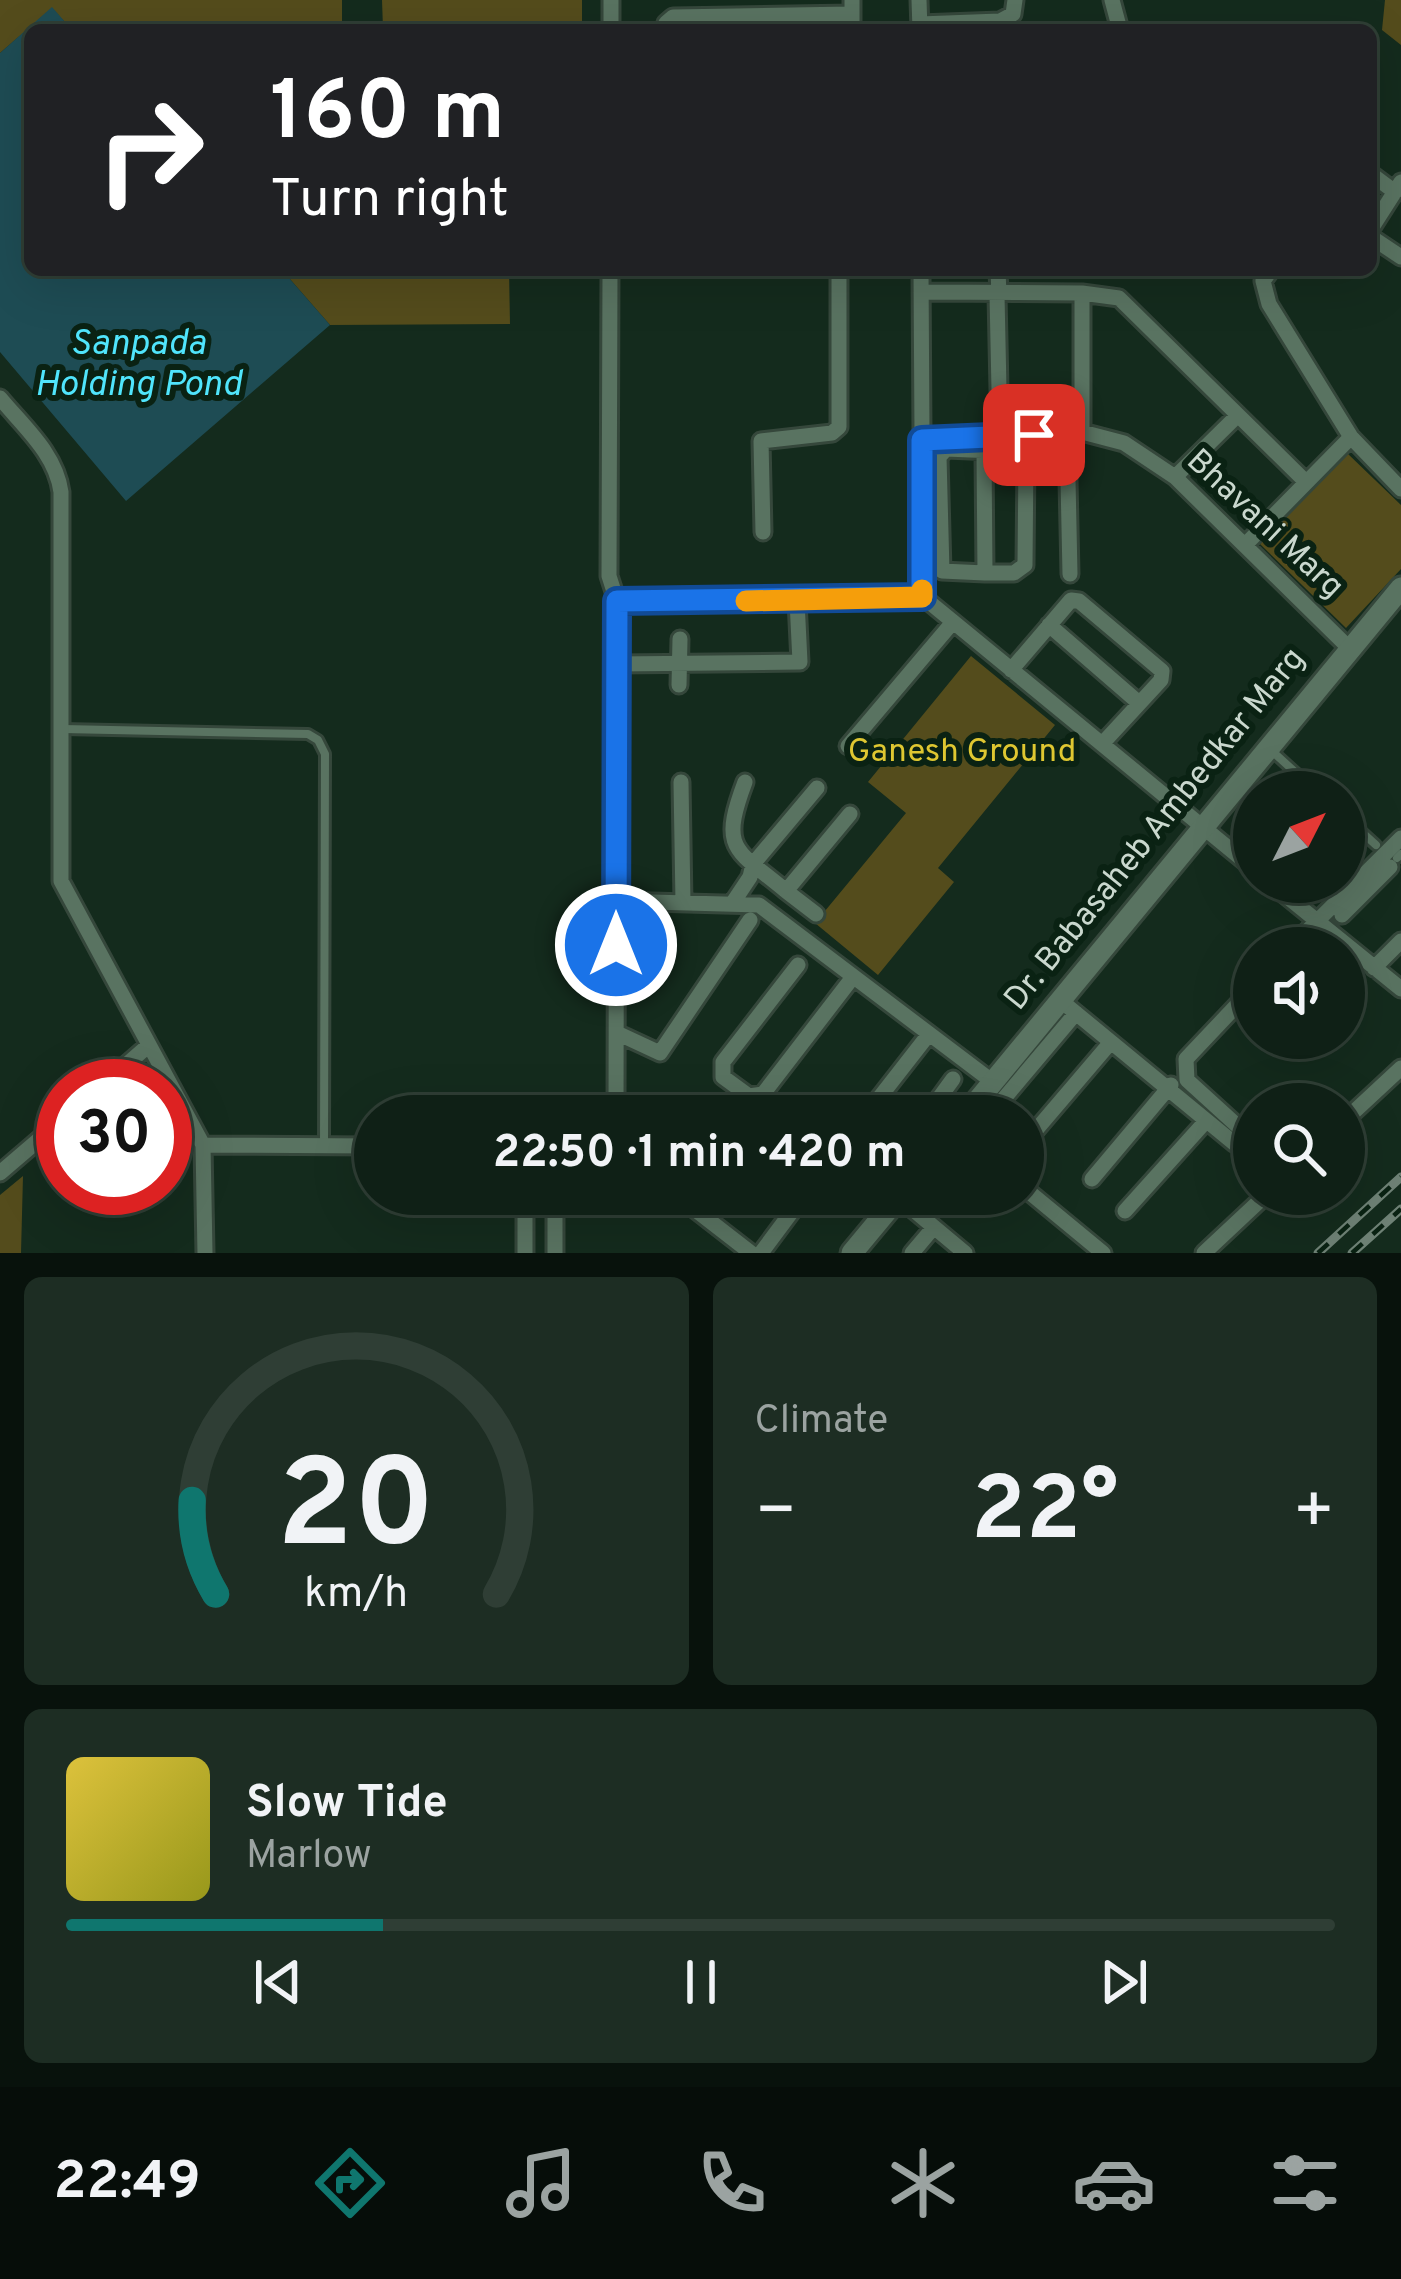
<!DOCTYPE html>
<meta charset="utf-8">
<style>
:root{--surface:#0f2016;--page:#1d2d23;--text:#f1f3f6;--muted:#9ba3a1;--line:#2f3e35;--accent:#0f766e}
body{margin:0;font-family:Overpass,sans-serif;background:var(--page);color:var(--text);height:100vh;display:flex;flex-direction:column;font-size:45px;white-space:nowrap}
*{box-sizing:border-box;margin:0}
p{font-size:39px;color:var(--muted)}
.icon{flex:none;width:66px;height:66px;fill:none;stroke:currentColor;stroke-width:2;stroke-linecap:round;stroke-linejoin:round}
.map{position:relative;height:1253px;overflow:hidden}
.details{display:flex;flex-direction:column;gap:24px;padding:24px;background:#08120c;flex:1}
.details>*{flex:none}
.banner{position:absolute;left:24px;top:24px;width:1353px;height:252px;border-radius:18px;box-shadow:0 12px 48px #0002,0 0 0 3px var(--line);background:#202124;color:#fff;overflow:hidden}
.needle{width:78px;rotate:48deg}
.controls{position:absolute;left:1233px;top:771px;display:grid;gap:24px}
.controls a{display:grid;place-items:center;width:132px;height:132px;border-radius:50%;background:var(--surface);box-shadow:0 12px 48px #0002,0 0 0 3px var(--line);font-size:60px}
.speed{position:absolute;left:36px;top:1059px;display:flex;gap:24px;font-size:60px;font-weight:700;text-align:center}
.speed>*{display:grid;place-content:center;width:156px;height:156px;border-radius:50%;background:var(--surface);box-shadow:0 12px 48px #0002,0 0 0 3px var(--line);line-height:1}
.speed .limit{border:18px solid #d22;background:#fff;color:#111}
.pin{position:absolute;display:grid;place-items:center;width:102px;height:102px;color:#fff;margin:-51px;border-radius:24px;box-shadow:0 6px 18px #0006}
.me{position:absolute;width:132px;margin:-66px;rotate:0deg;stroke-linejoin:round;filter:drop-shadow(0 0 9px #0008)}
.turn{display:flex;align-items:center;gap:42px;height:252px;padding:0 48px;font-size:54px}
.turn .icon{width:156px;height:156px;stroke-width:2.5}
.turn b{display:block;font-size:84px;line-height:102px}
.big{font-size:90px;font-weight:700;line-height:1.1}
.details .tile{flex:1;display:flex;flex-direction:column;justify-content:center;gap:18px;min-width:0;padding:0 42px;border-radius:18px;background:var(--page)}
.details .dial{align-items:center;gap:0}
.dial svg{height:312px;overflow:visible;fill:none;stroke:var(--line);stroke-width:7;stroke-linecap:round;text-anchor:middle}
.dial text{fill:var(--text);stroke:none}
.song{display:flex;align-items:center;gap:36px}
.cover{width:144px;height:144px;border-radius:18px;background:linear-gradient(135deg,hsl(50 70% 55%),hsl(60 70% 35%))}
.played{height:12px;border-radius:6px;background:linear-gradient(90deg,var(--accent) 25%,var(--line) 25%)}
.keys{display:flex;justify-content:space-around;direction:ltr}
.heat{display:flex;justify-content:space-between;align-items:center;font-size:66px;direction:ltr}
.details .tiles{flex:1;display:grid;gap:24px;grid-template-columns:1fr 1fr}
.tile:last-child{grid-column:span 2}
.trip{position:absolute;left:354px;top:1095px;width:690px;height:120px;border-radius:60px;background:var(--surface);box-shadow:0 12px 48px #0002,0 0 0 3px var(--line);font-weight:700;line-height:120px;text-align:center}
.dock{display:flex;height:192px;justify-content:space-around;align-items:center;background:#060d09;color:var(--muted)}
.dock .icon{width:84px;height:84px}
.dock .current{color:var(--accent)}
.dock b{font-size:54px;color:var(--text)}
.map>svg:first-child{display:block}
</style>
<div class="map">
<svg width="1401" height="1253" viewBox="0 0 1401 1253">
<rect width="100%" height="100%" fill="#142b1d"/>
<!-- green -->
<path fill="#544c1c" d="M 0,0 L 342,0 L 342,30 L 72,30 L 52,8 L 0,53 Z
M 382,0 L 582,0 L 582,29 L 383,29 Z
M 1385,0 L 1401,0 L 1401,45 L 1382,30 Z
M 282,270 L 509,270 L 510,324 L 330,325 Z
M 1347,453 L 1401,505 L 1401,569 L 1346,628 L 1260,544 Z
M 971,656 L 1055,725 L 938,868 L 954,882 L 878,975 L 815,923 L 906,813 L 868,782 Z
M 23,1176 L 21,1253 L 0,1253 L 0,1195 Z"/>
<!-- water -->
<path fill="#1e4c54" d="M 52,7 L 72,30 L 30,30 L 30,270 L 282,270 L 330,325 L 126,501 L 0,352 L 0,53 Z"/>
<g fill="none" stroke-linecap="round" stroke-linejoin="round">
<!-- service casing -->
<g stroke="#35473b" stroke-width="14">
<path id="service" d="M 63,729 L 308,734 L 318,740 L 325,754 L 324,1144
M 1273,752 L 1317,792
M 1344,816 L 1376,845
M 1397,858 L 1401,854"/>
</g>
<!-- minor casing -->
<g stroke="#35473b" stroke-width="21">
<path id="minor" d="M 919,0 L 920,30
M 1112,0 L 1120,30
M 920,24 L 1000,21 L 1013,14 L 1015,0
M 611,30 L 611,0
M 666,30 L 666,23 L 673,17 L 851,14
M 852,30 L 852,0
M 1371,174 L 1395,192
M 1371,229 L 1401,182
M 1371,237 L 1401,257
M 610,270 L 609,576 L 617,601 L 616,1116
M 921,270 L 923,597 L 1254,869
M 998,270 L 999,295
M 1271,270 L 1263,281 L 1269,304 L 1351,437 L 1401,489
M 921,292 L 1082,293 L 1119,298 L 1306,482
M 1082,293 L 1082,432
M 997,295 L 1000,437
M 0,398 C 24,427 56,454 61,492 L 61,881 L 203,1145 L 205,1253
M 1067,433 L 1070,574
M 984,437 L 984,451 L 985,573 L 942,571 L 939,457 L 946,449 L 1021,452 L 1026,456 L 1025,565 L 1014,573 L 985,573
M 922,439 L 1082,432 L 1124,443 L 1175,477 L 1348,647
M 1175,477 L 1238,415
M 763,532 L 761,441 L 832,433 L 839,427 L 839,270
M 1245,545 L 1351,437
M 617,601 L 923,597
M 1049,625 L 1139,703
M 617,664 L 800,662 L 797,601
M 1011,670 L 1071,600 L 1079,601 L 1162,671 L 1161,680 L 1102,744
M 679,685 L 680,639
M 848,746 L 953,622
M 681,782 L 683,903
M 745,782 C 719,851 736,849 786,891 L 850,814
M 1269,882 L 1401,989
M 786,891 L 816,914
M 616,901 L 759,905 L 993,1082
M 732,904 L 750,877 L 753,864 L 817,788
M 1342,915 L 1390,867
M 1290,948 L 1401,838
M 798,965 L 723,1062 L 723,1077 L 749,1096 L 763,1094 L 853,977
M 1374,968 L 1401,941
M 1254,987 L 1186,1059 L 1187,1080 L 1254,1141
M 1060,1000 L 1235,1144
M 617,1033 L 660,1053 L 750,920
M 102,1086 L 149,1045
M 1001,1102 L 1076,1013
M 865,1116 L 929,1034
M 926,1116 L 953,1079
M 1344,1121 L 1401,1068
M 1036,1130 L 1111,1042
M 203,1145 L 375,1146
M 0,1173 L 63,1119
M 1092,1179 L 1171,1085
M 1023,1187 L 1103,1253
M 675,1194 L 751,1253
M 770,1194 L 791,1211
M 898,1197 L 965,1253
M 1125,1211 L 1206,1121
M 525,1253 L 525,1194
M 555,1253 L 555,1194
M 761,1253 L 805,1194
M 912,1253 L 934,1227
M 1204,1253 L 1267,1194"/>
</g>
<!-- secondary casing -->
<g stroke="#35473b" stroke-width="27">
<path id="secondary" d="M 965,1116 L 1401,588
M 852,1253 L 901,1194"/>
</g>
<!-- service -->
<use href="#service" stroke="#597361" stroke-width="8"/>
<!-- minor -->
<use href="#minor" stroke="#597361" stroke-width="15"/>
<!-- secondary -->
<use href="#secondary" stroke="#597361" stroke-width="21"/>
<!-- rail casing -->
<g stroke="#6e8175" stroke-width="9">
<path id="rail" d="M 1318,1253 L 1401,1177
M 1352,1253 L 1401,1209"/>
</g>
<!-- rail -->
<use href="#rail" stroke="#0a2213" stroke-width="4.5" stroke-dasharray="14" stroke-linecap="butt"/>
</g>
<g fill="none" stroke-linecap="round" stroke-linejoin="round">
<!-- route casing -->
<g stroke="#114b97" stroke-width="30">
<path id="route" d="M 616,945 L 617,601 L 922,597 L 922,440 L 1034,435"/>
</g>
<!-- route -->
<use href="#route" stroke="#1a73e8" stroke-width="21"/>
<!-- slow -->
<path stroke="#f59e0b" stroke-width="21" d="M 746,601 L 922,597 L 922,590"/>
</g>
<g text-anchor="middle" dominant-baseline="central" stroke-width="12" stroke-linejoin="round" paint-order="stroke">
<!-- street labels -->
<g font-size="33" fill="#cad8ce" stroke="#0a2213">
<text transform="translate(1264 525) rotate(43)">Bhavani Marg</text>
<text transform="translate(1156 830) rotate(-51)">Dr. Babasaheb Ambedkar Marg</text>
</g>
<!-- park labels -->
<g font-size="33" fill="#dfc731" stroke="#0a2213">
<text x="962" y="753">Ganesh Ground</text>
</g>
<!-- water labels -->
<g font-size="36" font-style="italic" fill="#50e5fc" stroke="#0a2213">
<text x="138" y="345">Sanpada<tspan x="138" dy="41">Holding Pond</tspan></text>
</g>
</g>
</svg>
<div class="controls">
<a><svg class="needle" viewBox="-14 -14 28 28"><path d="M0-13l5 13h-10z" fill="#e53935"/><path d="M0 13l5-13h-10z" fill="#9ba3a1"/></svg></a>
<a><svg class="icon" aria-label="sound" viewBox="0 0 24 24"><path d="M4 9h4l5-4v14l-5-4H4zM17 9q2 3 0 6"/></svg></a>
<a><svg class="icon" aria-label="search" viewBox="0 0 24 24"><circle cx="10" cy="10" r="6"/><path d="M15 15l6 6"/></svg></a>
</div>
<div class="speed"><div class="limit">30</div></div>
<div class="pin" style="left:1034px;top:435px;background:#d93025"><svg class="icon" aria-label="arrive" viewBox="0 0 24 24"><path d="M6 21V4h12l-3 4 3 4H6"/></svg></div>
<svg class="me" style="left:616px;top:945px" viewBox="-20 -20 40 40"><circle r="17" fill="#1a73e8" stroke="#fff" stroke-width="3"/><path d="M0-11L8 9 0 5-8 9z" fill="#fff"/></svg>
<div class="trip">22:50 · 1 min · 420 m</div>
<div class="banner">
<div class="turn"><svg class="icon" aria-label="right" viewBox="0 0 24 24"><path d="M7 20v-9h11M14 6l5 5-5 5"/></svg><div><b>160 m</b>Turn right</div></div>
</div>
</div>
<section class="details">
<div class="tiles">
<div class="tile dial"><svg viewBox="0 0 100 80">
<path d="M14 69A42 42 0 1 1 86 69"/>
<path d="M14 69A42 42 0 0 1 8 45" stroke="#0f766e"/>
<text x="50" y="56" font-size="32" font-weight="700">20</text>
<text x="50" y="72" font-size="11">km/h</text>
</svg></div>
<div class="tile"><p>Climate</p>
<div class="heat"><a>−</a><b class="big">22°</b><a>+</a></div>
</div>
<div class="tile">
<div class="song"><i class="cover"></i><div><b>Slow Tide</b><p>Marlow</p></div></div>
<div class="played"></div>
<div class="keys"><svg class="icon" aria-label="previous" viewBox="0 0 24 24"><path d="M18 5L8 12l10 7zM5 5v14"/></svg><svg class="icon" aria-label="pause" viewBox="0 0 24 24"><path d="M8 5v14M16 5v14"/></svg><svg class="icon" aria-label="next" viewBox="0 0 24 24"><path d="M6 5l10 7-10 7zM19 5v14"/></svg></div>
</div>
</div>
</section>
<nav class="dock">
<b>22:49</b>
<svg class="icon current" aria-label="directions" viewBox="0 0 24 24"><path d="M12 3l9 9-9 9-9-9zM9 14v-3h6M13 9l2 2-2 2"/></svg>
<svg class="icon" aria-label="music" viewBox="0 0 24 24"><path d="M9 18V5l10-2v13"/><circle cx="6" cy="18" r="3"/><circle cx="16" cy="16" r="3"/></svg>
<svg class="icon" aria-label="phone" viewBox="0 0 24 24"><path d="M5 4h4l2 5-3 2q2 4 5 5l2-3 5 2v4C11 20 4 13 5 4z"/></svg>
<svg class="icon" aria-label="climate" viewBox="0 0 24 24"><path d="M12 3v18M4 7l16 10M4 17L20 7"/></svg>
<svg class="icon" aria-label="car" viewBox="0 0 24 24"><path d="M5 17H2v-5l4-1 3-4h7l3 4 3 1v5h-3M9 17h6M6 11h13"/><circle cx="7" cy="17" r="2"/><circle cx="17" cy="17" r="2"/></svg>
<svg class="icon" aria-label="filters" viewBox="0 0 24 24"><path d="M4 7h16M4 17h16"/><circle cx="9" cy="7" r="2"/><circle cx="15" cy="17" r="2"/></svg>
</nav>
